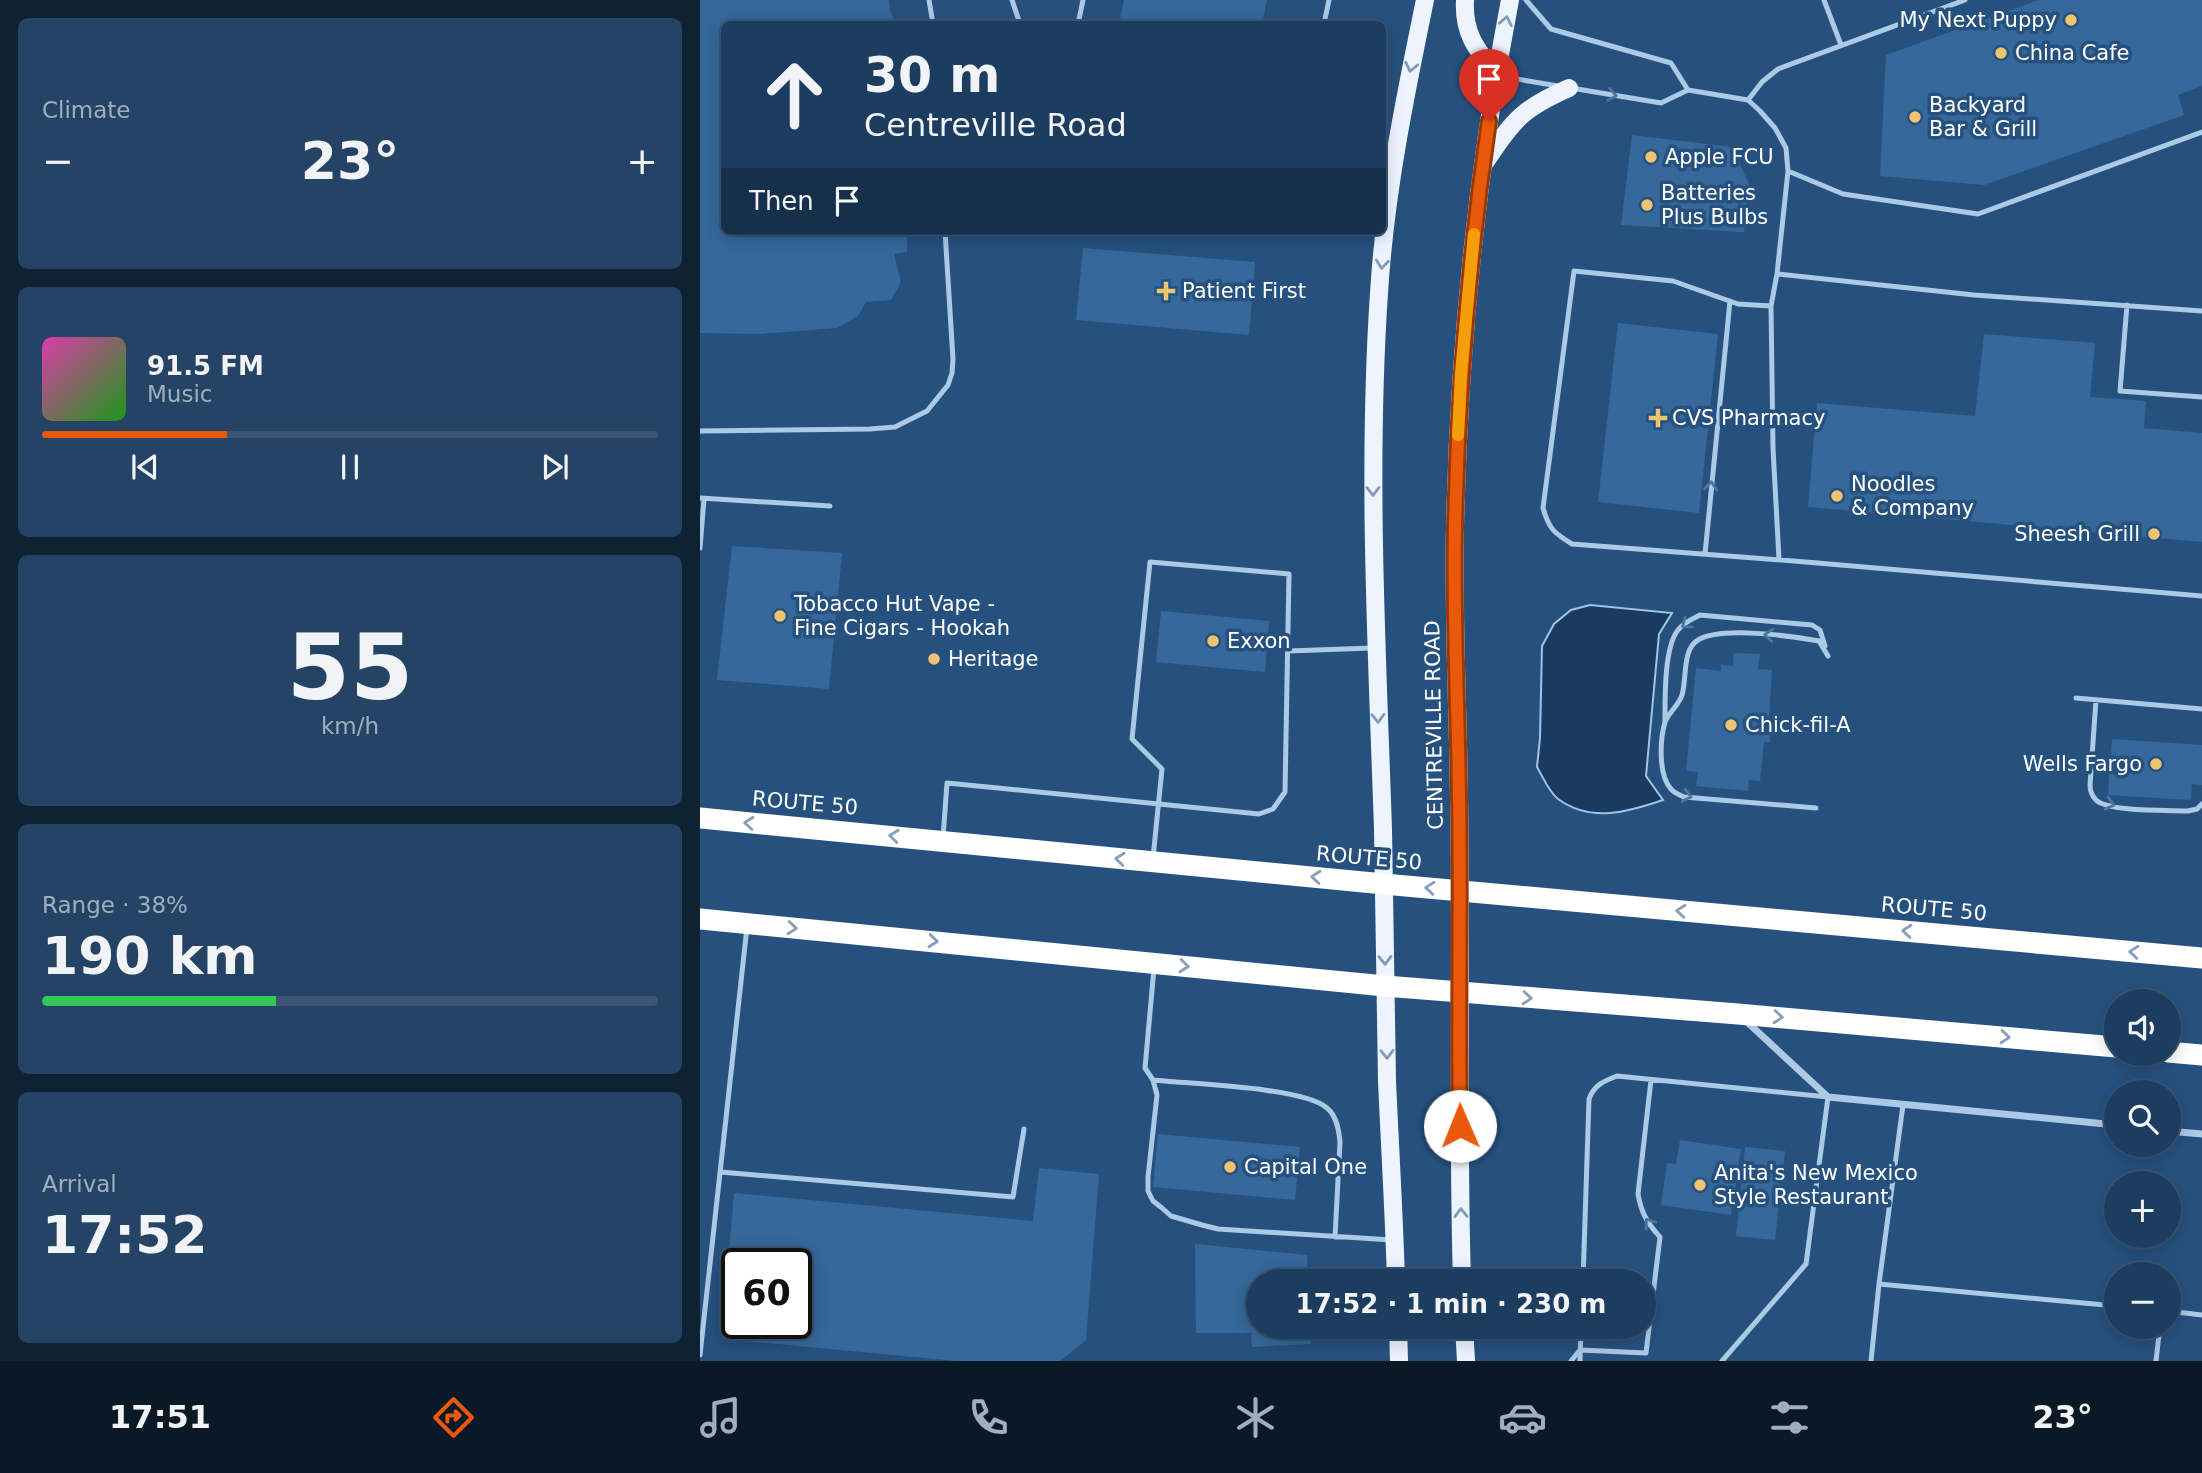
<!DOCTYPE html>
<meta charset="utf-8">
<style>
:root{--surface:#1c3d5f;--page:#254465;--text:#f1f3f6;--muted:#a0aebd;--line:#3a5674;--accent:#ea580c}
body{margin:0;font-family:"DejaVu Sans",sans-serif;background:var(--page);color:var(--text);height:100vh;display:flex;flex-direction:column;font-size:26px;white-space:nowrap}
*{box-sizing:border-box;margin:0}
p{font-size:23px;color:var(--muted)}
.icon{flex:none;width:38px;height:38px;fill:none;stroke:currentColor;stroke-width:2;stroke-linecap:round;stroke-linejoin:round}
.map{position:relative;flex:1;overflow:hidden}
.panel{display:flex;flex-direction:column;gap:18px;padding:18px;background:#0f2234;width:700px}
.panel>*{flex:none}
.guide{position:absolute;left:21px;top:21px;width:665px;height:214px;border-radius:10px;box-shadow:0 4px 18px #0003,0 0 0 2px var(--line);background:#1c3d5f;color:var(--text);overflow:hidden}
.tools{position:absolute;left:1404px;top:989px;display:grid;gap:14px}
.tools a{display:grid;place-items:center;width:77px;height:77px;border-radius:50%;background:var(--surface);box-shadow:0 4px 18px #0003,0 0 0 2px var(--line);font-size:35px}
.speed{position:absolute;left:21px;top:1248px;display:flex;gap:14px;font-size:35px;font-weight:700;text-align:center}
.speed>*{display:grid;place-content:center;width:91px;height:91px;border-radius:50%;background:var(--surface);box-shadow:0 4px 18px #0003,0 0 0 2px var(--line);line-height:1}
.speed .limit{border:4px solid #111;border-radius:10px;background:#fff;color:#111}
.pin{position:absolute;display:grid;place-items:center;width:60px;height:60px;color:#fff;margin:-72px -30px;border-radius:50% 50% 50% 0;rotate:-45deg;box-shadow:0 0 7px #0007}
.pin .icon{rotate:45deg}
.me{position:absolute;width:77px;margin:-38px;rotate:359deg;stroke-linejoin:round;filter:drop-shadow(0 0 5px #0008)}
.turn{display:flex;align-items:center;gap:24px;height:147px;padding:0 28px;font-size:32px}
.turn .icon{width:91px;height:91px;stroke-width:2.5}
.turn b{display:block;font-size:49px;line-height:60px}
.then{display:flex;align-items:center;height:66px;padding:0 28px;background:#0003;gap:14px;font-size:26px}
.big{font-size:52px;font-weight:600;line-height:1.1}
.panel .tile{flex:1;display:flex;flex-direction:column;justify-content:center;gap:10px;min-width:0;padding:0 24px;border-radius:10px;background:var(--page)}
.panel .dial{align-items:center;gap:0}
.dial b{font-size:91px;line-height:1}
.song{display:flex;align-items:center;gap:21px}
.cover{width:84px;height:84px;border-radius:10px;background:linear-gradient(135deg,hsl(320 70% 55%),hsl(120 70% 35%))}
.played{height:7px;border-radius:4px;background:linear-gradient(90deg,var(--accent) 30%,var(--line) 30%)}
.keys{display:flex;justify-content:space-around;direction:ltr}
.heat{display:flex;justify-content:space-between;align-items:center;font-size:38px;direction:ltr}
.charge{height:10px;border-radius:5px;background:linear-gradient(90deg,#34c759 38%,var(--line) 0)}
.trip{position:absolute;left:546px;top:1269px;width:410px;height:70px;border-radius:35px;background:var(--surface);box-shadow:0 4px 18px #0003,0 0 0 2px var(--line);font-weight:600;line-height:70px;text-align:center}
.menu{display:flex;height:112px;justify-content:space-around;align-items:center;background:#0b1826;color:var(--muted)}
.menu .icon{width:49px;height:49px}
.menu .selected{color:var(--accent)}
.menu b{font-size:32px;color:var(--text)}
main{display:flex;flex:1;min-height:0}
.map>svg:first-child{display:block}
</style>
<main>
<section class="panel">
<div class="tile"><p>Climate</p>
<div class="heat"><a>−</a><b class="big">23°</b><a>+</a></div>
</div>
<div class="tile">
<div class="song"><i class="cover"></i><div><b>91.5 FM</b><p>Music</p></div></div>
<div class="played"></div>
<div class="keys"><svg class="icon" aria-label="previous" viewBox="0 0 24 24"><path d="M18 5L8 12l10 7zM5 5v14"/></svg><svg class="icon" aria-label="pause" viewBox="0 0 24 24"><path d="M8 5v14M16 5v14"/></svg><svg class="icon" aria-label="next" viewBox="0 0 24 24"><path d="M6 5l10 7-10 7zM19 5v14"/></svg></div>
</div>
<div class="tile dial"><b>55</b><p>km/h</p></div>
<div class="tile"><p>Range · 38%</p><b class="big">190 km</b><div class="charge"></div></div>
<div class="tile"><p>Arrival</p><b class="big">17:52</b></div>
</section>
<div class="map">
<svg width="1502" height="1361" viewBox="0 0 1502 1361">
<rect width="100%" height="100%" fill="#26517f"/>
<!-- water -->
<path fill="#1a3b5f" stroke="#a1c4e6" stroke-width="2" d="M 890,605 L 972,613 L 959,634 L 946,776 L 963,800 C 928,812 891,823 858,799 C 849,792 843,777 837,767 L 840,738 L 842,646 L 854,624 L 871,610 Z"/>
<!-- building -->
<path fill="#36689b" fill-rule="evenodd" d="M 0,0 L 189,0 L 190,11 L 196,24 L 24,24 L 24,231 L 207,231 L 207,252 L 194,254 L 201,282 L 191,300 L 166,302 L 158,316 L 137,328 L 60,334 L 0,333 Z
M 424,0 L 567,0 L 562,24 L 419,24 Z
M 1339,0 L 1502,0 L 1502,86 L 1478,95 L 1484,115 L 1284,185 L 1180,176 L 1186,55 Z
M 932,135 L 1032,147 L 1049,184 L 1044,232 L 921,225 Z
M 383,248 L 555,262 L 549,335 L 376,320 Z
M 918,323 L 1018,334 L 999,513 L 898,502 Z
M 1284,334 L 1395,343 L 1390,397 L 1446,401 L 1444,428 L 1502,433 L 1502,542 L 1108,507 L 1117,403 L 1275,416 Z
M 32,546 L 142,553 L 129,689 L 17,680 Z
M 461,611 L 569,621 L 565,672 L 456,662 Z
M 1034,653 L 1060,654 L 1058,669 L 1072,670 L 1069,718 L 1073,719 L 1071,732 L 1070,742 L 1064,742 L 1060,781 L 1049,780 L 1048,791 L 996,786 L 998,772 L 986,771 L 996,668 L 1021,671 L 1021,665 L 1033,666 Z
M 1412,739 L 1502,745 L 1502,785 L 1492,784 L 1491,800 L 1408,795 Z
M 458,1134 L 600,1147 L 595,1200 L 453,1187 Z
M 980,1140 L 1041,1149 L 1031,1215 L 961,1205 L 967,1163 L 976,1164 Z
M 1045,1147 L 1085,1151 L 1075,1240 L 1036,1236 Z
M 339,1168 L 399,1174 L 386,1340 L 360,1361 L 256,1361 L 46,1341 L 24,1311 L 34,1193 L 333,1221 ZM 37,1264 L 96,1264 L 96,1323 L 37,1323 Z
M 495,1244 L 607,1255 L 608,1281 L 558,1281 L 558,1326 L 610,1326 L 611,1344 L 552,1347 L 551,1333 L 496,1333 Z"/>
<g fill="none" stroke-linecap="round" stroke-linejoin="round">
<!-- lane -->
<path stroke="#acc9e6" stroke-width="5" d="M 229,0 L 233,24
M 312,0 L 320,24
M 826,0 L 851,29 L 971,63 L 988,90
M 1124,0 L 1141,45
M 378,24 L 383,0
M 624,24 L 629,0
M 799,76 L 858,86
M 871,88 L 961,103 L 988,90 L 1048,100 L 1060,111 L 1075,128 L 1086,148 L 1088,171 L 1077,274 L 1071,306
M 1048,100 L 1062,82 L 1078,69 L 1265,0
M 1088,171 L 1143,194 L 1278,214 L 1502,132
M 1077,274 L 1274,295 L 1502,311
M 1427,305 L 1420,391 L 1502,397
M 0,431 L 170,429 L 195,427 L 227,411 L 248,385 L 252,373 L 253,359 L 245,231
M 0,498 L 130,506
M 0,548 L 4,499
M 1005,554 L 1030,301
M 1079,559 L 1073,448 L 1071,306 L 1038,304 L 973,281 L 874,271 L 843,508 C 849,529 854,533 872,544 L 1094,561 L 1502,596
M 588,651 L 672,648
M 1376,698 L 1502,709
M 1396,700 L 1390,785 C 1390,790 1391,795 1396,800 C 1408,812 1468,810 1488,811 L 1497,809 L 1502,804
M 965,721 C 965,699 964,647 978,630 C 984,622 992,619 1000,615 L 1112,625 L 1120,630 L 1125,646
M 1116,808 L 984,797 C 980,795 974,793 971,789 C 958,775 960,739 965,722 C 969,712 979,705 982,695 C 987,679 982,649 998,640 C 1021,626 1091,636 1119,641 L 1128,656
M 243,838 L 247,783 L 559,814 L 573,809 L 585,792 L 589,574 L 450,562 L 432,739 L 462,769 L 453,858
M 454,968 L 445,1068 L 453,1080 L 457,1095 L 448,1177 L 448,1191 L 453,1201 L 462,1208 L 471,1216 L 502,1225 L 518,1229 L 692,1240
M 453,1080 C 489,1084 603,1087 627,1108 C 637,1116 639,1131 640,1142 L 635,1237
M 1203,1105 L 1179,1284 L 1416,1306
M 20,1172 L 313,1197 L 324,1129
M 883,1281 L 889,1099 C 894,1085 904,1081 917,1076 L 1128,1097 L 1106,1264 L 1022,1361
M 1468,1311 L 1502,1315
M 0,1355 L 47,927
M 871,1361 L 880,1350 L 946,1353 L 960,1237 C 947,1223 941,1212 938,1194 L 951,1080
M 880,1361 L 881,1326
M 1171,1361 L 1179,1284
M 1456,1361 L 1460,1326"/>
<!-- street -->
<path stroke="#acc9e6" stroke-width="7" d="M 1046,1021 L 1128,1097 L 1416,1125
M 1468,1131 L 1502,1134"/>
<!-- primary -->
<path stroke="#edf4fd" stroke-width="18" d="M 765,0 C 763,34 777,50 797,75
M 786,161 C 813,120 823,108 869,88
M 696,1281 C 694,1214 690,1148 687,1081 C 685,997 685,913 683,829 C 677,650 667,472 679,293 C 685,194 705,97 725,0
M 762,1281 C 757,1120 762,958 759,797 C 758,707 753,616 755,526 C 759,349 776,174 810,0
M 698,1326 L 699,1361
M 764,1326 L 766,1361"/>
<!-- highway -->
<path stroke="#fff" stroke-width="21" d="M 0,818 L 684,884 L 1502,958
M 0,919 L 685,986 L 1038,1014 L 1416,1047
M 1468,1052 L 1502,1055"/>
</g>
<!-- one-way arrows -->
<defs><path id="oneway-chevron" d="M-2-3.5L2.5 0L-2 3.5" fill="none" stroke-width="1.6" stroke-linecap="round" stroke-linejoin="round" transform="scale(1.75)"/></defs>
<g stroke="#809ab8">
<use href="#oneway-chevron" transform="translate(806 21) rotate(-79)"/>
<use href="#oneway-chevron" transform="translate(711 67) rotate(102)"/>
<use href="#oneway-chevron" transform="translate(682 264) rotate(96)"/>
<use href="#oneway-chevron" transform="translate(673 491) rotate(90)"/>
<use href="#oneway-chevron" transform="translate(678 718) rotate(88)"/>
<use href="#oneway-chevron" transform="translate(685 960) rotate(89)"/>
<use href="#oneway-chevron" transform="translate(687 1054) rotate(89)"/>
<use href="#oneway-chevron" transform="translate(761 1213) rotate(-91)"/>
</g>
<g stroke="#4e759e">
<use href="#oneway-chevron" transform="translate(912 95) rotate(10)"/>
<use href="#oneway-chevron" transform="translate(1011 486) rotate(-84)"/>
<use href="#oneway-chevron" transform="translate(986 624) rotate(144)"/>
<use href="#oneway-chevron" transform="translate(1069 635) rotate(-176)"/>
<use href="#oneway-chevron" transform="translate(987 796) rotate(14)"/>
<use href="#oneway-chevron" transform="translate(1410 804) rotate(14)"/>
<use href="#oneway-chevron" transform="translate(949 1223) rotate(-126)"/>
</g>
<g stroke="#889fb9">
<use href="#oneway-chevron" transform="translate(49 823) rotate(-175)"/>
<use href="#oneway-chevron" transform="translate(194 836) rotate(-174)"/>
<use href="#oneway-chevron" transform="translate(420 859) rotate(-174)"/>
<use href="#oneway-chevron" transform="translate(616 877) rotate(-175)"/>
<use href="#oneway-chevron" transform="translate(730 888) rotate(-175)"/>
<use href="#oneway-chevron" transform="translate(981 911) rotate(-175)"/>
<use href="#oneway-chevron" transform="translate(92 928) rotate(5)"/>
<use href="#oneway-chevron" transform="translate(1207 931) rotate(-175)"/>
<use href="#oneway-chevron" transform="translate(233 941) rotate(6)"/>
<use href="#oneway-chevron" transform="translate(1434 952) rotate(-175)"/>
<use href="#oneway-chevron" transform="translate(484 966) rotate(6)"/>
<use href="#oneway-chevron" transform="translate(827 998) rotate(5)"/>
<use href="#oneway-chevron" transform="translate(1078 1017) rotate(5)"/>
<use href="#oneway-chevron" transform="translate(1305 1037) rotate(5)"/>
</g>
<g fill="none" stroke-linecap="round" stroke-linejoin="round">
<!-- route casing -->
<g stroke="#983908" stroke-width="18">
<path id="route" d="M 760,1126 C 758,1016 761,907 759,797 C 758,707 753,617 755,527 C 758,391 769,256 789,121"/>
</g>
<!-- route -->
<use href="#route" stroke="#ea580c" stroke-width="12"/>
<!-- slow -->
<path stroke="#f59e0b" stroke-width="12" d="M 758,435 L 761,373 L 774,234"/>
</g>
<!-- markers -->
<g fill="#eec471" stroke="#26517f" stroke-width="2.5">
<circle cx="1371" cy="20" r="7"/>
<circle cx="1301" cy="53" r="7"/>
<circle cx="1215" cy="117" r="7"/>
<circle cx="951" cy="157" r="7"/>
<circle cx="947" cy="205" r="7"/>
<path d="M462.5 280.5h7v7h7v7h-7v7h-7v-7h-7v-7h7z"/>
<path d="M954.5 407.5h7v7h7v7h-7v7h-7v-7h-7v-7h7z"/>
<circle cx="1137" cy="496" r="7"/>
<circle cx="1454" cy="534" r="7"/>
<circle cx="80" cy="616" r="7"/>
<circle cx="513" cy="641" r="7"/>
<circle cx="234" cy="659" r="7"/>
<circle cx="1031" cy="725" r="7"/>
<circle cx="1456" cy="764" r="7"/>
<circle cx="530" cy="1167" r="7"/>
<circle cx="1000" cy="1185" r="7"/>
</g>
<g text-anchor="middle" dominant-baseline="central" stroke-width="7" stroke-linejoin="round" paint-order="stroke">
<!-- poi labels -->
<g font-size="21" fill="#fff" stroke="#26517f" text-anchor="start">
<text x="1357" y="20" text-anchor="end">My Next Puppy</text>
<text x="1315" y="53">China Cafe</text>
<text x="1229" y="105">Backyard<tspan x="1229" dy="24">Bar &amp; Grill</tspan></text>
<text x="965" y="157">Apple FCU</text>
<text x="961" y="193">Batteries<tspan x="961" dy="24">Plus Bulbs</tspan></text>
<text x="482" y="291">Patient First</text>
<text x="972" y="418">CVS Pharmacy</text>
<text x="1151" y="484">Noodles<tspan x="1151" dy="24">&amp; Company</tspan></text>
<text x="1440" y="534" text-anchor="end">Sheesh Grill</text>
<text x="94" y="604">Tobacco Hut Vape -<tspan x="94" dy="24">Fine Cigars - Hookah</tspan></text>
<text x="527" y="641">Exxon</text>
<text x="248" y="659">Heritage</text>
<text x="1045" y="725">Chick-fil-A</text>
<text x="1442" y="764" text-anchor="end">Wells Fargo</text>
<text x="544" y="1167">Capital One</text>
<text x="1014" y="1173">Anita's New Mexico<tspan x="1014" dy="24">Style Restaurant</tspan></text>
</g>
<!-- street labels -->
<g font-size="21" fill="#fff" stroke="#26517f">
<text transform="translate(734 725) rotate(-91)">CENTREVILLE ROAD</text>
<text transform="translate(105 803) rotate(5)">ROUTE 50</text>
<text transform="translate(669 858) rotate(5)">ROUTE 50</text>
<text transform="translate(1234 909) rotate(5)">ROUTE 50</text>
</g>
</g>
</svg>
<div class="tools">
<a><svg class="icon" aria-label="sound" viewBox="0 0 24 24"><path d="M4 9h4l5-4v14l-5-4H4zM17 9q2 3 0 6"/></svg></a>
<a><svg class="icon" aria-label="search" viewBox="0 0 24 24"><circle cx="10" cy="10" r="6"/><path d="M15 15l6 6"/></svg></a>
<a>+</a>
<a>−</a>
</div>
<div class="speed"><div class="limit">60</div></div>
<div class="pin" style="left:789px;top:121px;background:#d93025"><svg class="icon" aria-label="arrive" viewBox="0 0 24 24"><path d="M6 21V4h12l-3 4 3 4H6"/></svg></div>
<svg class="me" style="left:760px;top:1126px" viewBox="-20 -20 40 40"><circle r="19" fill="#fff"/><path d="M0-13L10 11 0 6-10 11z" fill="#ea580c"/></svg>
<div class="trip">17:52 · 1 min · 230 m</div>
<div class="guide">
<div class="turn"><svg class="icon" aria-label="ahead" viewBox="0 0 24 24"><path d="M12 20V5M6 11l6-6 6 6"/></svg><div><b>30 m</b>Centreville Road</div></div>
<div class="then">Then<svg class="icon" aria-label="arrive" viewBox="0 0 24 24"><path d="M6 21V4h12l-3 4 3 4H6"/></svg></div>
</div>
</div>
</main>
<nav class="menu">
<b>17:51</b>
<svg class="icon selected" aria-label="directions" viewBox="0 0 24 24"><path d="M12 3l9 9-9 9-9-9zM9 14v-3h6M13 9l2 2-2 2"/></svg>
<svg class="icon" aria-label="music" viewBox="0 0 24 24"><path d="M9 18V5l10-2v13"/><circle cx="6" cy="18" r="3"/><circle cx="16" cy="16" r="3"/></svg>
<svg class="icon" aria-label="phone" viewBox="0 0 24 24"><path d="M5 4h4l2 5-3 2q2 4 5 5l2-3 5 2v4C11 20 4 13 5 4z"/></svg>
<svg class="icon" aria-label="climate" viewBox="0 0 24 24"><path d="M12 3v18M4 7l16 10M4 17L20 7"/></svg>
<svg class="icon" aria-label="car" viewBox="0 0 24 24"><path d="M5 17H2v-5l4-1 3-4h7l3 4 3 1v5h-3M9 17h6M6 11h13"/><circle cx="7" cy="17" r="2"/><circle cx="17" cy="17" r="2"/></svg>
<svg class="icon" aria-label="filters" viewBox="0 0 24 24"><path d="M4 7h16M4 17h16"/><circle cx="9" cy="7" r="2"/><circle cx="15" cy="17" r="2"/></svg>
<b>23°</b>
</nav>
